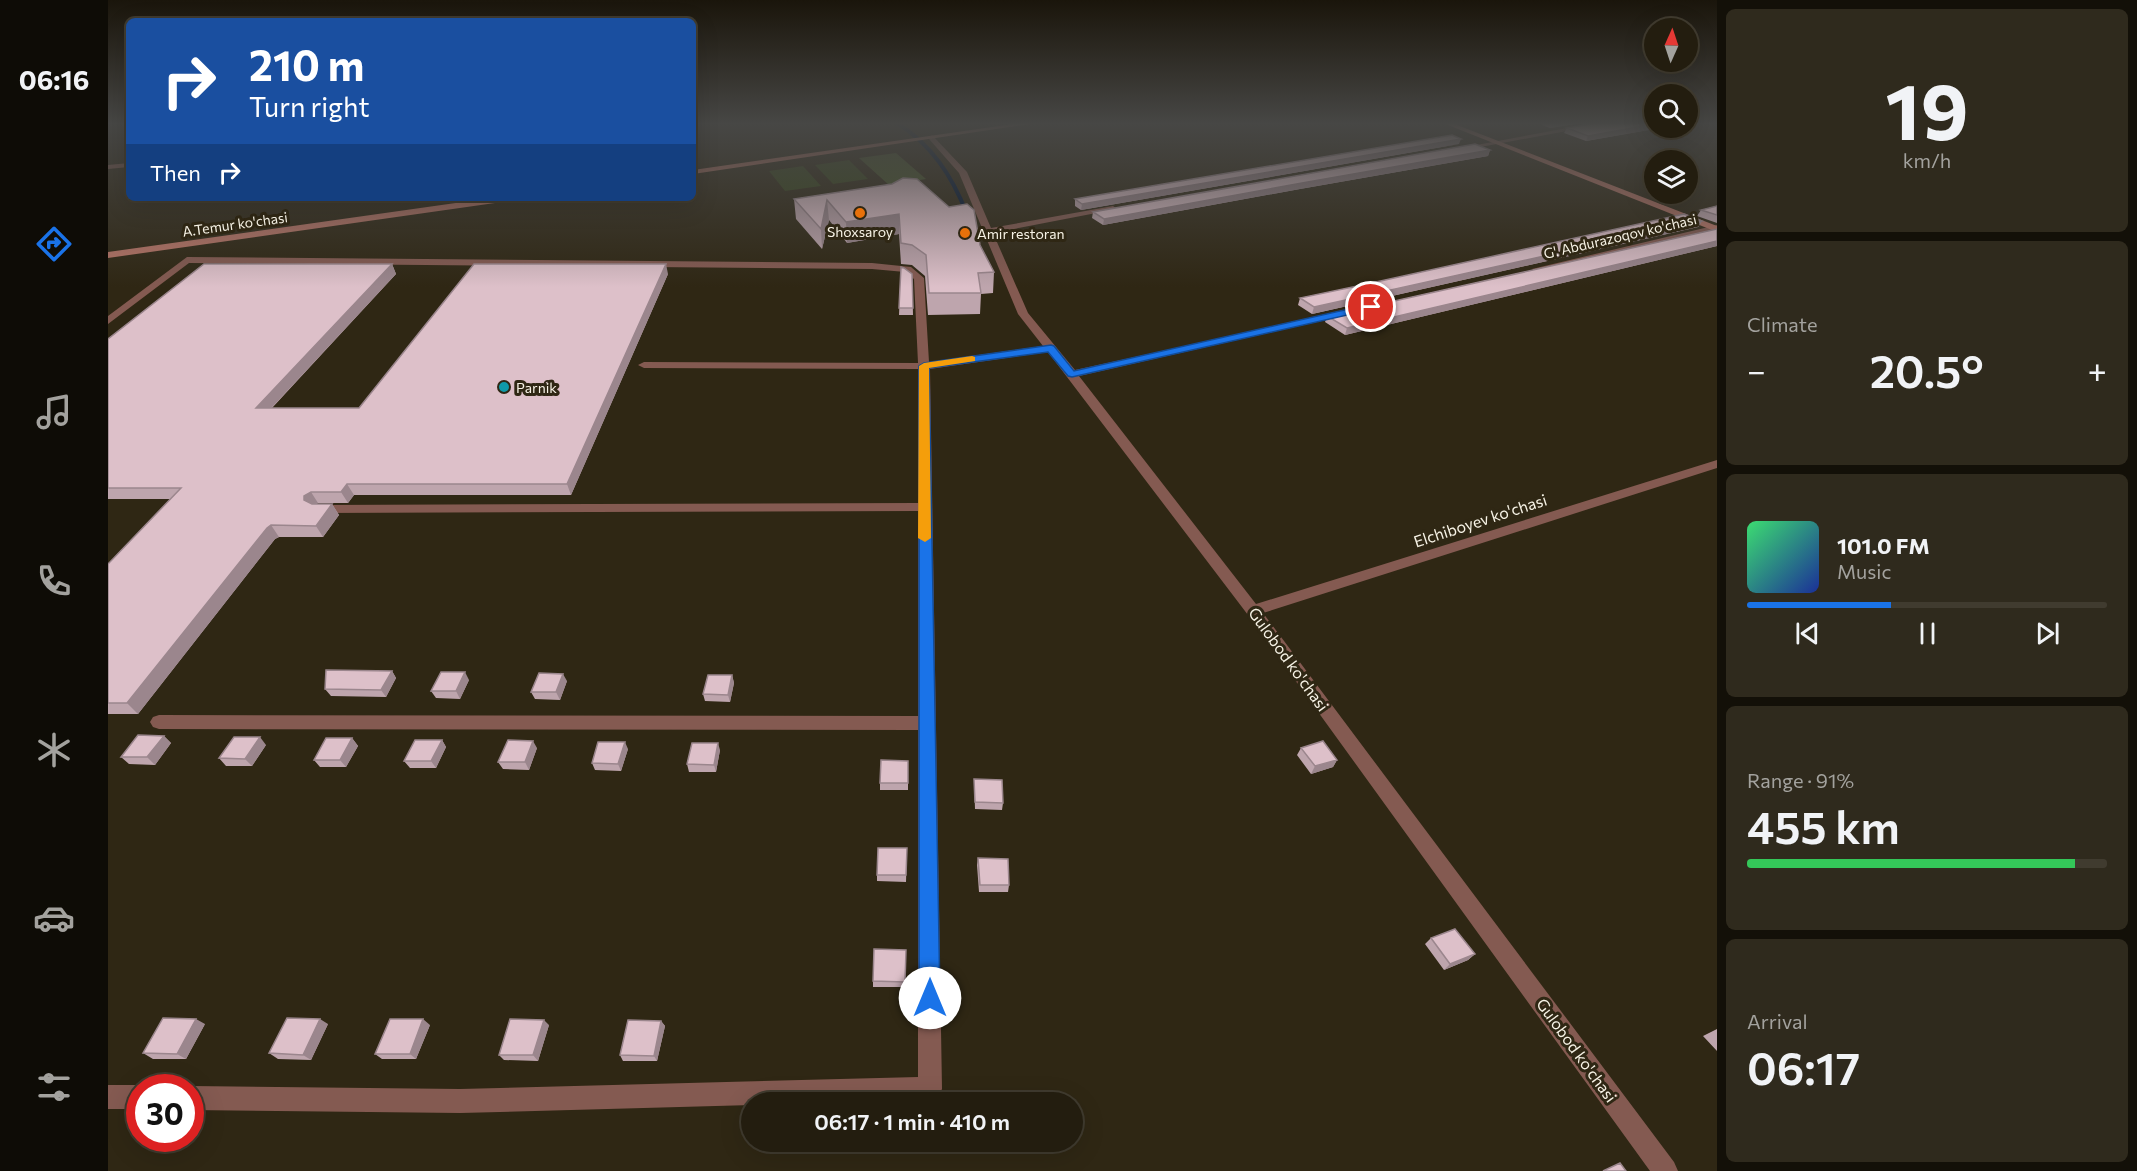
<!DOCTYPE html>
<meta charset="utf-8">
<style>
:root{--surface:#231d0f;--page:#2f2a1d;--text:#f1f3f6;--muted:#a3a29e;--line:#403b2f;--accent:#1a73e8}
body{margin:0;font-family:Commissioner,sans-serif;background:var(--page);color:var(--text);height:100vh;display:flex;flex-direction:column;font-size:22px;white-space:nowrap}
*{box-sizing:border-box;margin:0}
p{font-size:20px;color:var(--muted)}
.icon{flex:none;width:33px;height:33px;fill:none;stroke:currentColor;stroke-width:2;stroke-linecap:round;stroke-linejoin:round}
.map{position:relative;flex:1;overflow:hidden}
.details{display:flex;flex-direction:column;gap:9px;padding:9px;background:#131008;width:420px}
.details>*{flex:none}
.guide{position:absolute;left:18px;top:18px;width:570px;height:183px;border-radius:9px;box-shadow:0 6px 24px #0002,0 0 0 2px var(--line);background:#1a4fa0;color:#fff;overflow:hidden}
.needle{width:39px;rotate:3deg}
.controls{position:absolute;left:1536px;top:18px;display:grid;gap:12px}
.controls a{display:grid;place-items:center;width:54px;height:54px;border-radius:50%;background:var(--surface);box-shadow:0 6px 24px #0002,0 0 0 2px var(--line);font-size:30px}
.speed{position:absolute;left:18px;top:1074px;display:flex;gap:12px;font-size:30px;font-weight:700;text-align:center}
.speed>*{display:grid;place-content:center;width:78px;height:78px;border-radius:50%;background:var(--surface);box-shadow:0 6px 24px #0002,0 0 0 2px var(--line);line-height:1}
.speed .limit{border:9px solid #d22;background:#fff;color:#111}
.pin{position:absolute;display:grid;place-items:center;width:51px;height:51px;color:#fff;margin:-26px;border:3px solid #fff;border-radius:50%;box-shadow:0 2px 6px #0007}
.me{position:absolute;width:66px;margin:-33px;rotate:0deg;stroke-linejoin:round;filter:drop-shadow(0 0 4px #0008)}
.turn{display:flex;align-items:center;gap:21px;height:126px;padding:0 24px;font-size:27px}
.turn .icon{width:78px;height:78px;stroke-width:2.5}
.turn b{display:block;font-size:42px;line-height:51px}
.then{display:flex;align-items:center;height:57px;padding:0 24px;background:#0003;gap:12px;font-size:22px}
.big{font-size:45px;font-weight:600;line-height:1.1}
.details .card{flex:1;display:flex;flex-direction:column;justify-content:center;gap:9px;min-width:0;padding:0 21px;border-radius:9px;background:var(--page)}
.details .dial{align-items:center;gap:0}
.dial b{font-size:78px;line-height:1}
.song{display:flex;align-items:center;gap:18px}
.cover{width:72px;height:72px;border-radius:9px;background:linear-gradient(135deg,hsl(140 70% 55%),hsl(230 70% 35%))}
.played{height:6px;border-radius:3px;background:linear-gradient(90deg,var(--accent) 40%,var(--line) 40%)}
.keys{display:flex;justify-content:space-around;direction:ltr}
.heat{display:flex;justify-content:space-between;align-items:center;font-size:33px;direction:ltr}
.charge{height:9px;border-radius:4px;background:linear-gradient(90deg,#34c759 91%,var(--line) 0)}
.trip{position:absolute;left:633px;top:1092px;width:342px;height:60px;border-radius:30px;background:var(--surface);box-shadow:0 6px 24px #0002,0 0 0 2px var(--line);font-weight:600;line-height:60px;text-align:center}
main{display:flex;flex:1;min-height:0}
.tabs{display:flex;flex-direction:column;width:108px;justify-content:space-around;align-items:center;background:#0e0c06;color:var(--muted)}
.tabs .icon{width:42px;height:42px}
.tabs .selected{color:var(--accent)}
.tabs b{font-size:27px;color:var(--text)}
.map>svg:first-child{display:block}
</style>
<main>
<nav class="tabs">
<b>06:16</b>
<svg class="icon selected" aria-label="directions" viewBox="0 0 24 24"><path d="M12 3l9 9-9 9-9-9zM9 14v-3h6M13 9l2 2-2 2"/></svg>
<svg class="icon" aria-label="music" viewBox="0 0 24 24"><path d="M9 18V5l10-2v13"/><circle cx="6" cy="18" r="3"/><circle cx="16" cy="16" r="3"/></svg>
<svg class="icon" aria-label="phone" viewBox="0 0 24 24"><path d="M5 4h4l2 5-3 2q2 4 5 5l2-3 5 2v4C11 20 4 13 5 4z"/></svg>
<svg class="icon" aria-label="climate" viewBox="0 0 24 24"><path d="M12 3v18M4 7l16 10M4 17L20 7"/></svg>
<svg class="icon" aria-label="car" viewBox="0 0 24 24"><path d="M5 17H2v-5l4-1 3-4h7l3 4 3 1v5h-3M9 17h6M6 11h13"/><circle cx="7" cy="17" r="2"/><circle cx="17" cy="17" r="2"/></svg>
<svg class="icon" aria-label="filters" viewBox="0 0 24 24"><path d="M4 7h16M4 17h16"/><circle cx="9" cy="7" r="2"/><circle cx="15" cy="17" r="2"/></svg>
</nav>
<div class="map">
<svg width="1609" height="1171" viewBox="0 0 1609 1171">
<rect width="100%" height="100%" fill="#2f2714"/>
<!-- green -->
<path fill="#37451b" d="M 741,160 L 760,179 L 725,184 L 707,165 Z
M 695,166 L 713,186 L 677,191 L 661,171 Z"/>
<!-- forest -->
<path fill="#465428" d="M 788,153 L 818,179 L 781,185 L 751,158 Z"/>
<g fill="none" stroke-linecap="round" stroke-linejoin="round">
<!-- stream -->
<path stroke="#001534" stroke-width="4" d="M 789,123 C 824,145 844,176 859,214"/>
<!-- street -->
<path fill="#845a51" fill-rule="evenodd" d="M 1486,123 L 1502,123 L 1351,151 L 1347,149 Z
M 824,135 L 859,172 L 883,228 L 1005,206 L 1009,209 L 885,233 L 920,313 L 967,370 L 1243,310 L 1243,314 L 1239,315 L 971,376 L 1148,604 L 1609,460 L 1609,468 L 1155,613 L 1566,1162 L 1570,1171 L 1542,1171 L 1140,615 L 940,352 L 822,369 L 834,1089 L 830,1097 L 822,1101 L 644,1102 L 644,1105 L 352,1113 L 82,1110 L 82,1088 L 79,1088 L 82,1086 L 352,1089 L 810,1077 L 810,730 L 51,729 L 45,727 L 42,722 L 45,717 L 51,715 L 810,716 L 810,511 L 211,513 L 204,509 L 211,505 L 810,503 L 810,369 L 536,368 L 530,365 L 536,362 L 810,363 L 806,279 L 797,272 L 764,269 L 81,263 L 0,324 L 0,316 L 79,257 L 764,263 L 803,267 L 816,278 L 821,362 L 935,346 L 910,314 L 851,173 L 821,139 Z
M 21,163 L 21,167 L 0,169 L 0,165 Z
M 1609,225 L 1609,231 L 1429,272 L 1424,269 Z
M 0,1085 L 32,1085 L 38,1088 L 32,1088 L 32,1109 L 0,1109 Z"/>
<!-- secondary -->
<path fill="#b87567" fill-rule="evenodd" d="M 911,123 L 929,123 L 585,174 L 585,170 Z
M 1335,123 L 1344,123 L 1609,226 L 1609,232 Z
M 383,198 L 405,198 L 401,201 L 0,258 L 0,252 Z"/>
</g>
<!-- wall -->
<path fill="#bea5ad" d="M 1435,123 L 1473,123 L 1442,128 L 1434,125 Z
M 1459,128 L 1552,128 L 1478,141 L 1456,133 Z
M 1351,144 L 973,210 L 967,206 L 967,199 Z
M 1382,150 L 1380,156 L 1192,189 L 995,225 L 984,218 L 985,212 Z
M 784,184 L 872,245 L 886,272 L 885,293 L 873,294 L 872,314 L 820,315 L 817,276 L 804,265 L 793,264 L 791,234 L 739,243 L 721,220 L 714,249 L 688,219 L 686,199 Z
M 1609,206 L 1609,223 L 1589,216 L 1593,210 Z
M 1594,221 L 1590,227 L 1204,314 L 1190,305 L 1192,298 Z
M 1609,229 L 1609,246 L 1237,335 L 1217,322 L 1219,316 Z
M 284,264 L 288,274 L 164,408 L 251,408 L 560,274 L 463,495 L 246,495 L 240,503 L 210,503 L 208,504 L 224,504 L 231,515 L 215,537 L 171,537 L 167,539 L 30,714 L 0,714 L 0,564 L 63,499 L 0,499 L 0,339 Z
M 793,267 L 804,274 L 805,315 L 791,315 Z
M 284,671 L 288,678 L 278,697 L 223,696 L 217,689 Z
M 624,675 L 626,683 L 622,702 L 597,701 L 595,694 Z
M 361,680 L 352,699 L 328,698 L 323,691 Z
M 459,681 L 452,700 L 427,699 L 423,692 Z
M 56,736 L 63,743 L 47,765 L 21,764 L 13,757 Z
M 244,738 L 250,746 L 238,767 L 212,767 L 206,760 Z
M 334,740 L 338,747 L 328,768 L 302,768 L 296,761 Z
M 158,745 L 144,766 L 118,766 L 111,758 Z
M 429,748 L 421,770 L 395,769 L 390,762 Z
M 1193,748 L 1229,760 L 1225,767 L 1203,774 L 1189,755 Z
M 520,749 L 513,771 L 487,770 L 484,763 Z
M 612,750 L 608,772 L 581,772 L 579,764 Z
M 800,761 L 800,790 L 772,790 L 772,783 Z
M 866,779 L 895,803 L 894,810 L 867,809 Z
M 799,848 L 798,882 L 769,881 L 769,875 Z
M 870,858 L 901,885 L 900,892 L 871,892 L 869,865 Z
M 1323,938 L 1367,954 L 1360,960 L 1336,970 L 1317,944 Z
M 798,950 L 797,987 L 765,987 L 765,981 Z
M 553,1021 L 557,1026 L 549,1061 L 515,1061 L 512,1055 Z
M 97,1024 L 78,1059 L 45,1059 L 35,1053 Z
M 220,1024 L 203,1060 L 170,1059 L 161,1053 Z
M 322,1025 L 308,1059 L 274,1059 L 267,1054 Z
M 441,1025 L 430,1061 L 396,1060 L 391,1055 Z
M 1609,1029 L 1609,1051 L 1595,1036 Z"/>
<!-- shaded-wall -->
<path fill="#9b868d" d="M 1445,123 L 1473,123 L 1442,128 Z
M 1546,124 L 1546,128 L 1552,128 L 1478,141 L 1480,136 Z
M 1353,139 L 1351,144 L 973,210 L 974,204 Z
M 1382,150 L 1380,156 L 1192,189 L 995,225 L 996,219 L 1194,183 Z
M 719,200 L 721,220 L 714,249 L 713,229 Z
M 791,214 L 791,234 L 739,243 L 738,222 Z
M 1594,221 L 1590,227 L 1204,314 L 1206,307 Z
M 1609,241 L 1609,246 L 1237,335 L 1239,328 Z
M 284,264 L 288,274 L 154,418 L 148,408 Z
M 558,264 L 560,274 L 463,495 L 459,484 Z
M 239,484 L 246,495 L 240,503 L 233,492 Z
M 203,492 L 210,503 L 203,507 L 196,500 L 196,496 Z
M 224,504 L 231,515 L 215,537 L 208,526 Z
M 163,525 L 171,537 L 167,539 L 30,714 L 19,703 L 159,528 Z
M 284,671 L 288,678 L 278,697 L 273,690 Z
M 357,672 L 361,680 L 352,699 L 348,691 Z
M 455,674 L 459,681 L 452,700 L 448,692 Z
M 624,675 L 626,683 L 622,702 L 620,695 Z
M 56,736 L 63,743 L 47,765 L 39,757 Z
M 152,737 L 158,745 L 144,766 L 137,759 Z
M 244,738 L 250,746 L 238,767 L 232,760 Z
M 334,740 L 338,747 L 328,768 L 323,761 Z
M 425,741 L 429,748 L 421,770 L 417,762 Z
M 517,742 L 520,749 L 513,771 L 510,764 Z
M 610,743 L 612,750 L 608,772 L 606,765 Z
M 1229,760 L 1225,767 L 1203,774 L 1207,766 Z
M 1367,954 L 1360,960 L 1336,970 L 1342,964 Z
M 88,1019 L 97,1024 L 78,1059 L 69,1054 Z
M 212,1019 L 220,1024 L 203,1060 L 195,1055 Z
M 315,1019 L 322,1025 L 308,1059 L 302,1054 Z
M 436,1020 L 441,1025 L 430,1061 L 425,1055 Z
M 553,1021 L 557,1026 L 549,1061 L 546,1056 Z"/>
<!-- building -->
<path fill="#ddc0c9" stroke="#9b868d" stroke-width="1.5" d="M 1488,123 L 1546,123 L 1546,124 L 1480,136 L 1459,128 Z
M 1344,135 L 1353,139 L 974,204 L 967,199 Z
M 1367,144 L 1382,150 L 1194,183 L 996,219 L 985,212 Z
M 795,178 L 809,179 L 841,207 L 859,204 L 866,210 L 872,245 L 886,272 L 870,273 L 873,293 L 821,293 L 818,255 L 804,245 L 793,243 L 791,214 L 738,222 L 719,200 L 713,229 L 686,199 L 784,184 Z
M 1609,206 L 1609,215 L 1593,210 Z
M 1576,214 L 1594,221 L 1206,307 L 1192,298 L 1259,284 Z
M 1609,229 L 1609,241 L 1239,328 L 1219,316 Z
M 96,264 L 284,264 L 148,408 L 251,408 L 366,264 L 558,264 L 459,484 L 239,484 L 233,492 L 203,492 L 196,496 L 196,500 L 204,504 L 224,504 L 208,526 L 163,525 L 159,528 L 19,703 L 0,703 L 0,564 L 73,488 L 0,488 L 0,339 Z
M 793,267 L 796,268 L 804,274 L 805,308 L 791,308 Z
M 218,670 L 284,671 L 273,690 L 217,689 Z
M 333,672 L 357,672 L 348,691 L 323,691 Z
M 431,673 L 455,674 L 448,692 L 423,692 Z
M 600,675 L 624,675 L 620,695 L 595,694 Z
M 30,735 L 56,736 L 39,757 L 13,757 Z
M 126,737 L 152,737 L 137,759 L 111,758 Z
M 218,738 L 244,738 L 232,760 L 206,760 Z
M 307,740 L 334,740 L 323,761 L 296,761 Z
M 400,740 L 425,741 L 417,762 L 390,762 Z
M 1215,741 L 1229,760 L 1207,766 L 1193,748 Z
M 490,742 L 517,742 L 510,764 L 484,763 Z
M 584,743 L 610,743 L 606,765 L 579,764 Z
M 773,760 L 800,761 L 800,783 L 772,783 Z
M 866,779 L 894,780 L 895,803 L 867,802 Z
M 770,848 L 799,848 L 798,875 L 769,875 Z
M 870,858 L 900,859 L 901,885 L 872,885 Z
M 1347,929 L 1367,954 L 1342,964 L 1323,938 Z
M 766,949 L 798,950 L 797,982 L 765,981 Z
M 55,1018 L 88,1019 L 69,1054 L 35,1053 Z
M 179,1018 L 212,1019 L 195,1055 L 161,1053 Z
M 282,1019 L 315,1019 L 302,1054 L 267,1054 Z
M 402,1019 L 436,1020 L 425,1055 L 391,1055 Z
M 520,1020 L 553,1021 L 546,1056 L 512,1055 Z
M 1512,1163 L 1518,1171 L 1495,1171 Z"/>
<!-- sky -->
<linearGradient id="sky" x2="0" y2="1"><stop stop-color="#1a150b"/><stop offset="0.43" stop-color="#474745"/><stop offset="1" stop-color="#474745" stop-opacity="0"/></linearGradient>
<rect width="1609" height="287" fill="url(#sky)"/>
<!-- route -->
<path fill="#1a73e8" stroke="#114b97" stroke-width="1.5" d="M 1263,304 L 1266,305 L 1266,309 L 964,377 L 960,376 L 940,352 L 821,368 L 832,998 L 829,1005 L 822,1008 L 814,1005 L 811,998 L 811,366 L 816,363 L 943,345 L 946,346 L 966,371 Z"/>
<!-- slow -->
<path fill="#f59e0b" d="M 864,356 L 867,357 L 867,361 L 821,368 L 823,538 L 817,542 L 810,538 L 811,366 L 816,363 Z"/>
<!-- markers -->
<g fill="#e8710a" stroke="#2f2714" stroke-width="2">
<circle cx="752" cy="213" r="6"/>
<circle cx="857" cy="233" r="6"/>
</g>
<circle fill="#0f9aa8" stroke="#2f2714" stroke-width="2" cx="396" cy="387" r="6"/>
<g text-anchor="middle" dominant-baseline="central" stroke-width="6" stroke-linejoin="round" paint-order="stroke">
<!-- far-street labels -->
<g font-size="14" fill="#f7f3e6" stroke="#2f2714">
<text transform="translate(127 224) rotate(-8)">A.Temur ko'chasi</text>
<text transform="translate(1512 236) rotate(-13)">G'. Abdurazoqov ko'chasi</text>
</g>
<!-- far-poi labels -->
<g font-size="14" fill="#f7f3e6" stroke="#2f2714" text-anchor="start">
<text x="752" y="231" text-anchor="middle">Shoxsaroy</text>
<text x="869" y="233">Amir restoran</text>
<text x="408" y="387">Parnik</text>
</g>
<!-- street labels -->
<g font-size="16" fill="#f7f3e6" stroke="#2f2714">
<text transform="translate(1372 520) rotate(-18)">Elchiboyev ko'chasi</text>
<text transform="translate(1181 659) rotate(54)">Gulobod ko'chasi</text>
<text transform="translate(1469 1050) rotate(54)">Gulobod ko'chasi</text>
</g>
</g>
</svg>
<div class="controls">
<a><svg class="needle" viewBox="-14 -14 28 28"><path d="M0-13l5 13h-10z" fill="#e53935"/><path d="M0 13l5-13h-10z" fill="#a3a29e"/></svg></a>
<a><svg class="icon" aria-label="search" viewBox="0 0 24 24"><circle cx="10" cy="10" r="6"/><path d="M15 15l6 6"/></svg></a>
<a><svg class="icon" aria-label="layers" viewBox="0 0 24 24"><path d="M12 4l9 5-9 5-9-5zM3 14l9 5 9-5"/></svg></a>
</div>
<div class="speed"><div class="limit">30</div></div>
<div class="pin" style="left:1263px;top:307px;background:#d93025"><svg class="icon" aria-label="arrive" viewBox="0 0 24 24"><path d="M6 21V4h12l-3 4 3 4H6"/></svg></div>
<svg class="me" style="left:822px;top:998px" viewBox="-20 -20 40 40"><circle r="19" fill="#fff"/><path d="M0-13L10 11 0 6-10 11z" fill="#1a73e8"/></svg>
<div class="trip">06:17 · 1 min · 410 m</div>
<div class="guide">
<div class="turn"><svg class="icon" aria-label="right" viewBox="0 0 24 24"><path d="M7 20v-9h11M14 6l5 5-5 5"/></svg><div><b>210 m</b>Turn right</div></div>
<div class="then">Then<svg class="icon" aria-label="right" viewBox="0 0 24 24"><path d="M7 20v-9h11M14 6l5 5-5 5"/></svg></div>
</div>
</div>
<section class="details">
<div class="card dial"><b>19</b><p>km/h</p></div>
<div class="card"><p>Climate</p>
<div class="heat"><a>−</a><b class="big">20.5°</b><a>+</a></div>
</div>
<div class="card">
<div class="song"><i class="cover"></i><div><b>101.0 FM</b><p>Music</p></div></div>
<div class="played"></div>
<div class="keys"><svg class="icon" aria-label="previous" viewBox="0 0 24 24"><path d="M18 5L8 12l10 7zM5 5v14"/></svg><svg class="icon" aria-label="pause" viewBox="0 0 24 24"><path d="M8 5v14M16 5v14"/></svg><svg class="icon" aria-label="next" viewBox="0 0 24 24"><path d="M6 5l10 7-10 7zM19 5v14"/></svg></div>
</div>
<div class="card"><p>Range · 91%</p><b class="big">455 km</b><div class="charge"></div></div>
<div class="card"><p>Arrival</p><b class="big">06:17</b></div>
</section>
</main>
